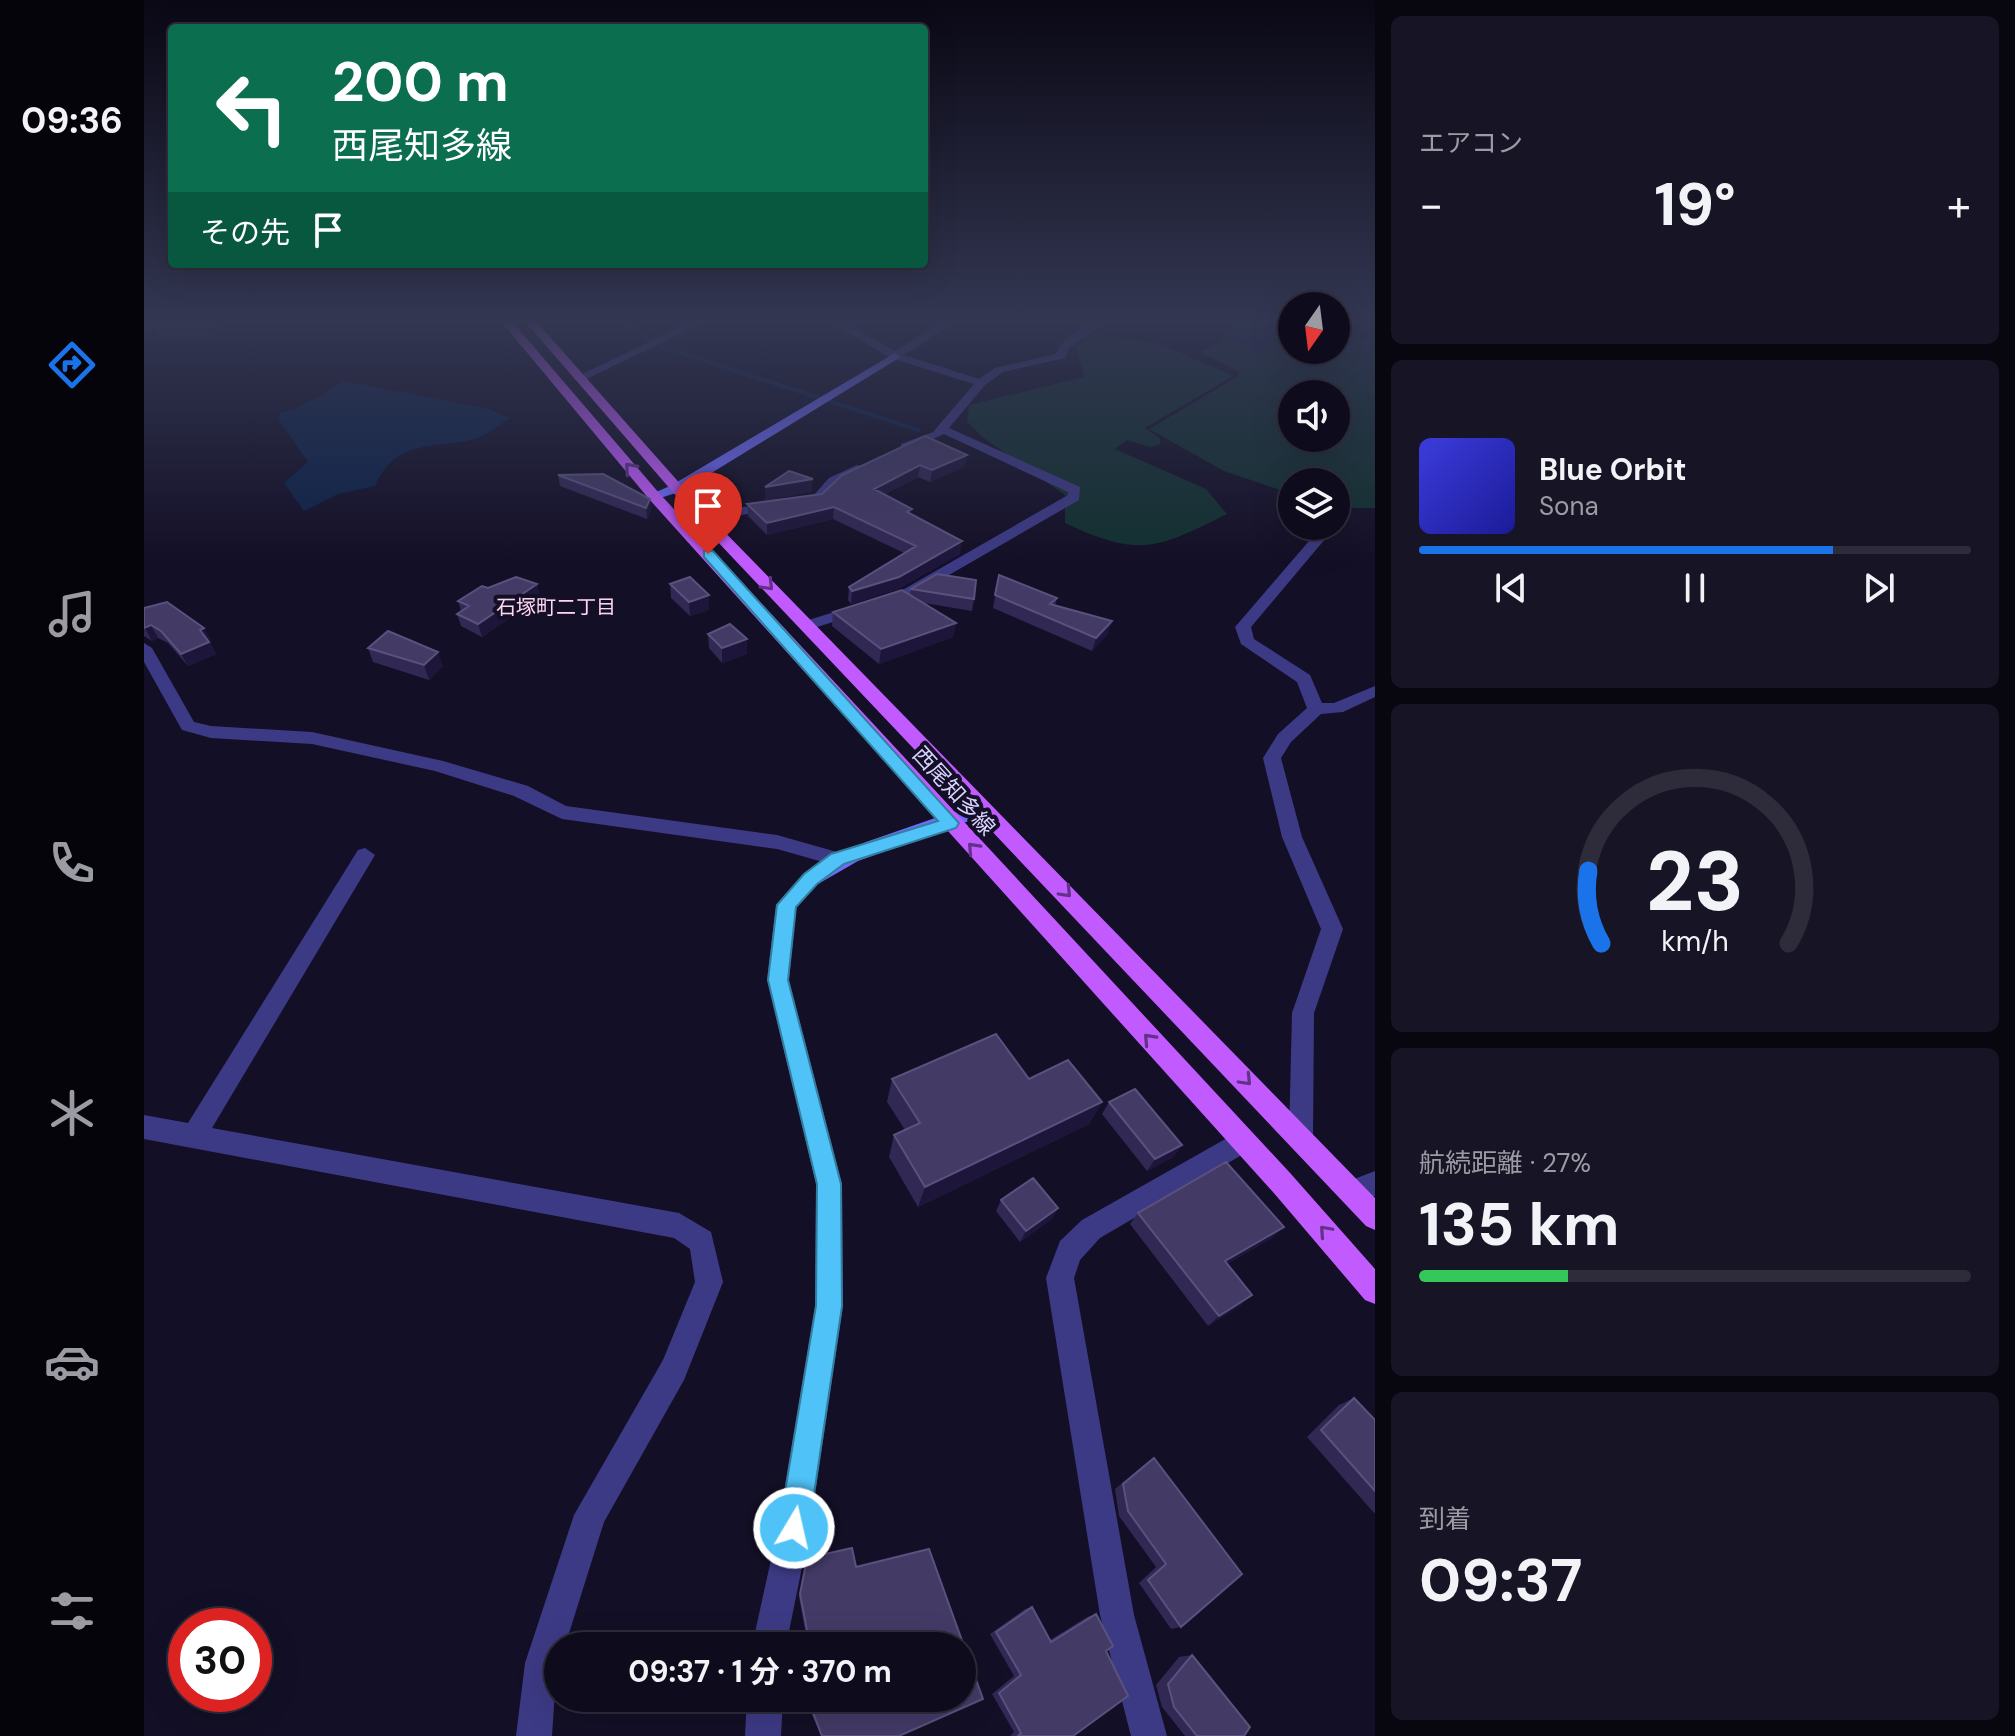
<!DOCTYPE html>
<html lang="ja">
<meta charset="utf-8">
<style>
:root{--surface:#0e0b1c;--page:#171425;--text:#f1f3f6;--muted:#9b9ba3;--line:#2e2b3b;--accent:#1a73e8}
body{margin:0;font-family:"DM Sans","Noto Sans JP",sans-serif;background:var(--page);color:var(--text);height:100vh;display:flex;flex-direction:column;font-size:30px;white-space:nowrap}
*{box-sizing:border-box;margin:0}
p{font-size:26px;color:var(--muted)}
.icon{flex:none;width:44px;height:44px;fill:none;stroke:currentColor;stroke-width:2;stroke-linecap:round;stroke-linejoin:round}
.map{position:relative;flex:1;overflow:hidden}
.drawer{display:flex;flex-direction:column;gap:16px;padding:16px;background:#08060f;width:640px}
.drawer>*{flex:none}
.hud{position:absolute;left:24px;top:24px;width:760px;height:244px;border-radius:8px;box-shadow:0 8px 32px #0002,0 0 0 2px var(--line);background:#0b6e4f;color:#fff;overflow:hidden}
.needle{width:52px;rotate:194deg}
.buttons{position:absolute;left:1134px;top:292px;display:grid;gap:16px}
.buttons a{display:grid;place-items:center;width:72px;height:72px;border-radius:50%;background:var(--surface);box-shadow:0 8px 32px #0002,0 0 0 2px var(--line);font-size:40px}
.speed{position:absolute;left:24px;top:1608px;display:flex;gap:16px;font-size:40px;font-weight:700;text-align:center}
.speed>*{display:grid;place-content:center;width:104px;height:104px;border-radius:50%;background:var(--surface);box-shadow:0 8px 32px #0002,0 0 0 2px var(--line);line-height:1}
.speed .limit{border:12px solid #d22;background:#fff;color:#111}
.pin{position:absolute;display:grid;place-items:center;width:68px;height:68px;color:#fff;margin:-82px -34px;border-radius:50% 50% 50% 0;rotate:-45deg;box-shadow:0 0 8px #0007}
.pin .icon{rotate:45deg}
.me{position:absolute;width:88px;margin:-44px;rotate:9deg;stroke-linejoin:round;filter:drop-shadow(0 0 6px #0008)}
.turn{display:flex;align-items:center;gap:28px;height:168px;padding:0 32px;font-size:36px}
.turn .icon{width:104px;height:104px;stroke-width:2.5}
.turn b{display:block;font-size:56px;line-height:68px}
.then{display:flex;align-items:center;height:76px;padding:0 32px;background:#0003;gap:16px;font-size:30px}
.big{font-size:60px;font-weight:700;line-height:1.1}
.drawer .card{flex:1;display:flex;flex-direction:column;justify-content:center;gap:12px;min-width:0;padding:0 28px;border-radius:12px;background:var(--page)}
.drawer .dial{align-items:center;gap:0}
.dial svg{height:208px;overflow:visible;fill:none;stroke:var(--line);stroke-width:7;stroke-linecap:round;text-anchor:middle}
.dial text{fill:var(--text);stroke:none}
.song{display:flex;align-items:center;gap:24px}
.cover{width:96px;height:96px;border-radius:12px;background:linear-gradient(135deg,hsl(240 70% 55%),hsl(240 70% 35%))}
.played{height:8px;border-radius:4px;background:linear-gradient(90deg,var(--accent) 75%,var(--line) 75%)}
.keys{display:flex;justify-content:space-around;direction:ltr}
.heat{display:flex;justify-content:space-between;align-items:center;font-size:44px;direction:ltr}
.charge{height:12px;border-radius:6px;background:linear-gradient(90deg,#34c759 27%,var(--line) 0)}
.trip{position:absolute;left:400px;top:1632px;width:432px;height:80px;border-radius:40px;background:var(--surface);box-shadow:0 8px 32px #0002,0 0 0 2px var(--line);font-weight:700;line-height:80px;text-align:center}
main{display:flex;flex:1;min-height:0}
.tab-bar{display:flex;flex-direction:column;width:144px;justify-content:space-around;align-items:center;background:#06040b;color:var(--muted)}
.tab-bar .icon{width:56px;height:56px}
.tab-bar .selected{color:var(--accent)}
.tab-bar b{font-size:36px;color:var(--text)}
.map>svg:first-child{display:block}
</style>
<main>
<nav class="tab-bar">
<b>09:36</b>
<svg class="icon selected" aria-label="directions" viewBox="0 0 24 24"><path d="M12 3l9 9-9 9-9-9zM9 14v-3h6M13 9l2 2-2 2"/></svg>
<svg class="icon" aria-label="music" viewBox="0 0 24 24"><path d="M9 18V5l10-2v13"/><circle cx="6" cy="18" r="3"/><circle cx="16" cy="16" r="3"/></svg>
<svg class="icon" aria-label="phone" viewBox="0 0 24 24"><path d="M5 4h4l2 5-3 2q2 4 5 5l2-3 5 2v4C11 20 4 13 5 4z"/></svg>
<svg class="icon" aria-label="climate" viewBox="0 0 24 24"><path d="M12 3v18M4 7l16 10M4 17L20 7"/></svg>
<svg class="icon" aria-label="car" viewBox="0 0 24 24"><path d="M5 17H2v-5l4-1 3-4h7l3 4 3 1v5h-3M9 17h6M6 11h13"/><circle cx="7" cy="17" r="2"/><circle cx="17" cy="17" r="2"/></svg>
<svg class="icon" aria-label="filters" viewBox="0 0 24 24"><path d="M4 7h16M4 17h16"/><circle cx="9" cy="7" r="2"/><circle cx="15" cy="17" r="2"/></svg>
</nav>
<div class="map">
<svg width="1231" height="1736" viewBox="0 0 1231 1736">
<rect width="100%" height="100%" fill="#130f26"/>
<!-- green -->
<path fill="#12302f" fill-rule="evenodd" d="M 1078,319 L 1148,319 L 1148,350 L 1192,350 L 1192,319 L 1198,319 L 1199,323 L 1221,335 L 1214,338 L 1224,339 L 1226,335 L 1202,323 L 1202,319 L 1231,319 L 1231,508 L 1192,508 L 1192,482 L 1148,482 L 1148,494 L 1080,471 L 1005,429 L 1095,376 L 1094,371 L 1056,352 L 1076,342 L 1087,323 ZM 1148,394 L 1192,394 L 1192,438 L 1148,438 Z
M 948,334 L 1016,344 L 1089,376 L 1001,428 L 1016,438 L 1016,444 L 1006,447 L 983,440 L 971,449 L 1062,489 L 1083,514 C 1013,549 995,558 921,523 L 921,495 L 841,439 L 823,422 L 825,405 L 940,377 L 932,347 Z"/>
<!-- water -->
<path fill="#0c2248" d="M 1108,319 L 1148,323 L 1148,333 L 1113,351 L 1084,341 L 1102,332 L 1091,327 Z
M 200,381 L 345,409 L 366,418 C 355,425 341,437 327,440 C 287,448 251,440 231,486 L 194,494 L 160,511 L 140,483 L 164,462 L 135,420 L 136,413 L 152,409 Z"/>
<g fill="none" stroke-linecap="round" stroke-linejoin="round">
<!-- stream -->
<path stroke="#0c2248" stroke-width="4" d="M 478,319 L 509,344 L 774,430"/>
<!-- street -->
<path fill="#3d3a85" fill-rule="evenodd" d="M 8,319 L 20,319 L 0,333 L 0,325 Z
M 553,319 L 567,319 L 438,381 L 428,379 Z
M 681,319 L 694,319 L 751,351 L 803,319 L 816,319 L 760,355 L 835,379 L 851,368 L 912,354 C 918,337 948,319 965,319 L 925,348 L 921,358 L 859,372 L 841,385 L 805,428 L 936,487 L 935,500 L 765,598 L 670,628 L 658,628 L 658,622 L 755,592 L 924,495 L 924,492 L 800,434 L 765,450 L 757,450 L 757,444 L 789,432 L 830,384 L 747,358 Z
M 713,465 L 724,468 L 695,484 L 677,503 L 558,521 L 551,517 L 558,513 L 668,497 L 685,478 Z
M 1178,526 L 1192,526 L 1107,627 L 1110,639 L 1166,675 L 1178,703 L 1190,703 L 1231,686 L 1231,697 L 1199,712 L 1177,714 L 1147,742 L 1137,758 L 1158,837 L 1199,929 L 1170,1013 L 1169,1137 L 1166,1145 L 1157,1149 L 1148,1145 L 1145,1137 L 1148,1013 L 1177,929 L 1138,837 L 1119,758 L 1134,734 L 1163,708 L 1153,682 L 1097,644 L 1091,627 Z
M 0,643 L 8,648 L 50,722 L 67,726 L 168,732 L 299,761 L 384,786 L 422,806 L 633,835 L 700,854 L 703,859 L 693,866 L 633,849 L 418,819 L 370,796 L 291,771 L 168,744 L 67,738 L 38,730 L 0,662 Z
M 221,848 L 231,855 L 68,1128 L 535,1213 L 567,1232 L 579,1282 L 540,1380 L 460,1522 L 421,1646 L 414,1646 L 408,1736 L 372,1736 L 381,1663 L 430,1515 L 519,1360 L 551,1282 L 546,1249 L 530,1238 L 0,1139 L 0,1115 L 44,1123 L 214,850 Z
M 667,871 L 674,874 L 677,879 L 652,908 L 645,980 L 698,1184 L 699,1306 L 666,1528 L 642,1646 L 608,1646 L 634,1528 L 671,1306 L 672,1184 L 623,980 L 632,905 L 660,874 Z
M 1099,1129 L 1108,1133 L 1111,1141 L 1108,1149 L 956,1238 L 936,1260 L 930,1278 L 990,1615 L 1023,1736 L 987,1736 L 956,1615 L 902,1278 L 916,1241 L 938,1220 Z
M 1231,1171 L 1231,1196 L 1209,1205 L 1200,1201 L 1196,1192 L 1200,1183 Z
M 603,1698 L 639,1698 L 637,1736 L 601,1736 Z"/>
<!-- secondary -->
<path fill="#6f6bff" fill-rule="evenodd" d="M 751,353 L 756,356 L 755,358 L 538,491 L 510,500 L 503,496 L 528,485 Z
M 840,801 L 849,808 L 847,813 L 714,861 L 674,884 L 660,884 L 657,879 L 660,874 L 722,842 Z"/>
<!-- primary -->
<path fill="#c25bff" fill-rule="evenodd" d="M 355,319 L 366,319 L 515,493 L 1147,1174 L 1231,1269 L 1231,1304 L 1221,1300 L 1129,1192 L 505,499 Z
M 379,319 L 390,319 L 563,514 L 1231,1198 L 1231,1230 L 1222,1226 L 553,520 Z"/>
</g>
<!-- wall -->
<path fill="#312854" d="M 88,319 L 66,339 L 15,335 L 9,322 Z
M 781,436 L 821,466 L 786,482 L 774,477 L 741,494 L 816,554 L 754,589 L 707,604 L 704,600 L 705,587 L 760,553 L 689,519 L 623,535 L 604,516 L 603,504 L 678,494 Z
M 414,475 L 507,510 L 503,519 L 416,486 Z
M 855,575 L 913,598 L 911,606 L 964,634 L 948,651 L 849,608 Z
M 393,584 L 396,597 L 338,637 L 317,626 L 313,614 L 317,611 L 314,601 L 344,588 Z
M 526,584 L 565,610 L 546,616 L 527,598 Z
M 767,589 L 830,599 L 828,611 L 780,603 L 812,623 L 809,637 L 735,664 L 688,626 L 689,612 L 766,595 Z
M 0,608 L 67,640 L 65,641 L 72,654 L 44,666 L 24,643 L 14,638 L 8,641 L 0,636 Z
M 564,634 L 603,654 L 578,663 L 565,648 Z
M 224,648 L 299,666 L 285,680 L 229,662 Z
M 748,1079 L 885,1079 L 958,1102 L 945,1124 L 774,1207 L 745,1157 L 750,1135 L 761,1130 L 743,1102 Z
M 965,1102 L 1038,1145 L 1029,1157 L 1003,1171 L 958,1114 Z
M 857,1200 L 914,1208 L 908,1219 L 876,1242 L 852,1211 Z
M 994,1213 L 1128,1238 L 1083,1264 L 1097,1305 L 1064,1326 L 986,1224 Z
M 1210,1398 L 1231,1420 L 1231,1514 L 1163,1437 L 1195,1405 Z
M 1010,1458 L 1037,1627 L 1027,1629 L 995,1583 L 1012,1567 L 975,1516 L 971,1489 L 1001,1464 Z
M 708,1548 L 712,1567 L 785,1549 L 839,1699 L 755,1736 L 677,1736 L 666,1710 L 683,1698 L 818,1698 L 818,1646 L 717,1646 L 714,1637 L 678,1646 L 664,1646 L 655,1597 L 663,1558 Z
M 888,1607 L 906,1640 L 943,1617 L 952,1614 L 962,1651 L 929,1736 L 866,1736 L 870,1732 L 848,1694 L 870,1676 L 846,1634 L 881,1609 Z
M 1048,1655 L 1100,1736 L 1041,1736 L 1018,1707 L 1012,1685 L 1035,1657 Z"/>
<!-- shaded-wall -->
<path fill="#1d163a" d="M 68,319 L 88,319 L 66,339 L 61,326 Z
M 823,455 L 821,466 L 786,482 L 788,470 Z
M 776,465 L 774,477 L 729,500 L 730,489 Z
M 669,479 L 668,492 L 621,501 L 621,487 Z
M 506,499 L 507,510 L 503,519 L 502,508 Z
M 690,507 L 689,519 L 623,535 L 623,523 Z
M 818,541 L 816,554 L 754,589 L 707,604 L 708,591 Z
M 393,584 L 396,597 L 338,637 L 334,624 Z
M 565,595 L 565,610 L 546,616 L 545,602 Z
M 968,621 L 964,634 L 948,651 L 952,638 Z
M 812,623 L 809,637 L 735,664 L 737,649 Z
M 7,625 L 14,638 L 8,641 L 1,628 Z
M 60,628 L 67,640 L 63,643 L 56,630 Z
M 603,639 L 603,654 L 578,663 L 578,648 Z
M 65,642 L 72,654 L 44,666 L 37,654 Z
M 294,652 L 299,666 L 285,680 L 280,665 Z
M 958,1102 L 945,1124 L 774,1207 L 781,1187 Z
M 1038,1145 L 1029,1157 L 1003,1171 L 1011,1159 Z
M 914,1208 L 908,1219 L 876,1242 L 882,1231 Z
M 1140,1227 L 1128,1238 L 1070,1271 L 1081,1261 Z
M 1108,1295 L 1097,1305 L 1064,1326 L 1075,1316 Z"/>
<!-- building -->
<path fill="#433a66" stroke="#5a527e" stroke-width="2" d="M 13,319 L 68,319 L 61,326 L 9,322 Z
M 781,436 L 823,455 L 788,470 L 776,465 L 730,489 L 768,509 L 763,512 L 818,541 L 755,577 L 708,591 L 705,587 L 772,546 L 690,507 L 623,523 L 603,504 L 678,494 L 698,475 Z
M 645,471 L 669,479 L 621,487 Z
M 459,474 L 506,499 L 502,508 L 414,475 Z
M 793,574 L 832,580 L 830,599 L 767,589 Z
M 855,575 L 913,598 L 906,604 L 968,621 L 952,638 L 851,595 Z
M 372,577 L 393,584 L 334,624 L 313,614 L 325,606 L 314,601 L 338,586 L 344,588 Z
M 546,577 L 565,595 L 545,602 L 526,584 Z
M 758,590 L 812,623 L 737,649 L 689,612 Z
M 23,602 L 60,628 L 56,630 L 65,642 L 37,654 L 17,631 L 7,625 L 0,628 L 0,608 Z
M 586,624 L 603,639 L 578,648 L 564,634 Z
M 244,631 L 294,652 L 280,665 L 224,648 Z
M 852,1034 L 885,1079 L 924,1060 L 958,1102 L 781,1187 L 750,1135 L 776,1123 L 748,1079 Z
M 991,1089 L 1038,1145 L 1011,1159 L 965,1102 Z
M 1082,1162 L 1140,1227 L 1081,1261 L 1108,1295 L 1075,1316 L 994,1213 Z
M 889,1178 L 914,1208 L 882,1231 L 857,1200 Z
M 1210,1398 L 1231,1420 L 1231,1491 L 1177,1430 Z
M 1010,1458 L 1098,1574 L 1037,1627 L 1004,1580 L 1022,1564 L 984,1511 L 979,1484 Z
M 708,1548 L 712,1567 L 785,1549 L 839,1699 L 755,1736 L 678,1736 L 668,1710 L 685,1698 L 818,1698 L 818,1646 L 721,1646 L 718,1635 L 672,1646 L 666,1646 L 656,1594 L 663,1558 Z
M 888,1607 L 907,1642 L 952,1614 L 969,1646 L 962,1651 L 984,1696 L 929,1736 L 874,1736 L 877,1733 L 855,1693 L 877,1675 L 852,1632 Z
M 1048,1655 L 1106,1727 L 1100,1736 L 1053,1736 L 1030,1707 L 1024,1684 Z"/>
<!-- one-way arrows -->
<defs><path id="oneway-chevron" d="M-2-3.5L2.5 0L-2 3.5" fill="none" stroke-width="1.6" stroke-linecap="round" stroke-linejoin="round" transform="scale(2)"/></defs>
<g stroke="#623188">
<use href="#oneway-chevron" transform="translate(486 468) rotate(-131)"/>
<use href="#oneway-chevron" transform="translate(624 585) rotate(46)"/>
<use href="#oneway-chevron" transform="translate(829 848) rotate(-133)"/>
<use href="#oneway-chevron" transform="translate(922 892) rotate(46)"/>
<use href="#oneway-chevron" transform="translate(1005 1039) rotate(-133)"/>
<use href="#oneway-chevron" transform="translate(1102 1080) rotate(46)"/>
<use href="#oneway-chevron" transform="translate(1181 1231) rotate(-132)"/>
</g>
<!-- sky -->
<linearGradient id="sky" x2="0" y2="1"><stop stop-color="#0a0815"/><stop offset="0.57" stop-color="#333752"/><stop offset="1" stop-color="#333752" stop-opacity="0"/></linearGradient>
<rect width="1231" height="562" fill="url(#sky)"/>
<!-- route -->
<path fill="#4fc3f7" stroke="#337fa1" stroke-width="2" d="M 560,551 L 569,551 L 815,823 L 812,828 L 700,864 L 673,884 L 652,907 L 644,980 L 697,1184 L 698,1306 L 665,1528 L 660,1538 L 650,1543 L 640,1538 L 635,1528 L 672,1306 L 673,1184 L 624,980 L 633,905 L 660,874 L 687,854 L 794,821 L 560,557 Z"/>
<g text-anchor="middle" dominant-baseline="central" stroke-width="8" stroke-linejoin="round" paint-order="stroke">
<!-- far-neighbourhood labels -->
<g font-size="20" fill="#ffd6f0" stroke="#130f26">
<text x="412" y="607">石塚町二丁目</text>
</g>
<!-- street labels -->
<g font-size="22" fill="#d9d4ff" stroke="#130f26">
<text transform="translate(810 791) rotate(48)">西尾知多線</text>
</g>
</g>
</svg>
<div class="buttons">
<a><svg class="needle" viewBox="-14 -14 28 28"><path d="M0-13l5 13h-10z" fill="#e53935"/><path d="M0 13l5-13h-10z" fill="#9b9ba3"/></svg></a>
<a><svg class="icon" aria-label="sound" viewBox="0 0 24 24"><path d="M4 9h4l5-4v14l-5-4H4zM17 9q2 3 0 6"/></svg></a>
<a><svg class="icon" aria-label="layers" viewBox="0 0 24 24"><path d="M12 4l9 5-9 5-9-5zM3 14l9 5 9-5"/></svg></a>
</div>
<div class="speed"><div class="limit">30</div></div>
<div class="pin" style="left:564px;top:554px;background:#d93025"><svg class="icon" aria-label="arrive" viewBox="0 0 24 24"><path d="M6 21V4h12l-3 4 3 4H6"/></svg></div>
<svg class="me" style="left:650px;top:1528px" viewBox="-20 -20 40 40"><circle r="17" fill="#4fc3f7" stroke="#fff" stroke-width="3"/><path d="M0-11L8 9 0 5-8 9z" fill="#fff"/></svg>
<div class="trip">09:37 · 1 分 · 370 m</div>
<div class="hud">
<div class="turn"><svg class="icon" aria-label="left" viewBox="0 0 24 24"><path d="M17 20v-9H6M10 6l-5 5 5 5"/></svg><div><b>200 m</b>西尾知多線</div></div>
<div class="then">その先<svg class="icon" aria-label="arrive" viewBox="0 0 24 24"><path d="M6 21V4h12l-3 4 3 4H6"/></svg></div>
</div>
</div>
<section class="drawer">
<div class="card"><p>エアコン</p>
<div class="heat"><a>−</a><b class="big">19°</b><a>+</a></div>
</div>
<div class="card">
<div class="song"><i class="cover"></i><div><b>Blue Orbit</b><p>Sona</p></div></div>
<div class="played"></div>
<div class="keys"><svg class="icon" aria-label="previous" viewBox="0 0 24 24"><path d="M18 5L8 12l10 7zM5 5v14"/></svg><svg class="icon" aria-label="pause" viewBox="0 0 24 24"><path d="M8 5v14M16 5v14"/></svg><svg class="icon" aria-label="next" viewBox="0 0 24 24"><path d="M6 5l10 7-10 7zM19 5v14"/></svg></div>
</div>
<div class="card dial"><svg viewBox="0 0 100 80">
<path d="M14 69A42 42 0 1 1 86 69"/>
<path d="M14 69A42 42 0 0 1 9 41" stroke="#1a73e8"/>
<text x="50" y="56" font-size="32" font-weight="700">23</text>
<text x="50" y="72" font-size="11">km/h</text>
</svg></div>
<div class="card"><p>航続距離 · 27%</p><b class="big">135 km</b><div class="charge"></div></div>
<div class="card"><p>到着</p><b class="big">09:37</b></div>
</section>
</main>
